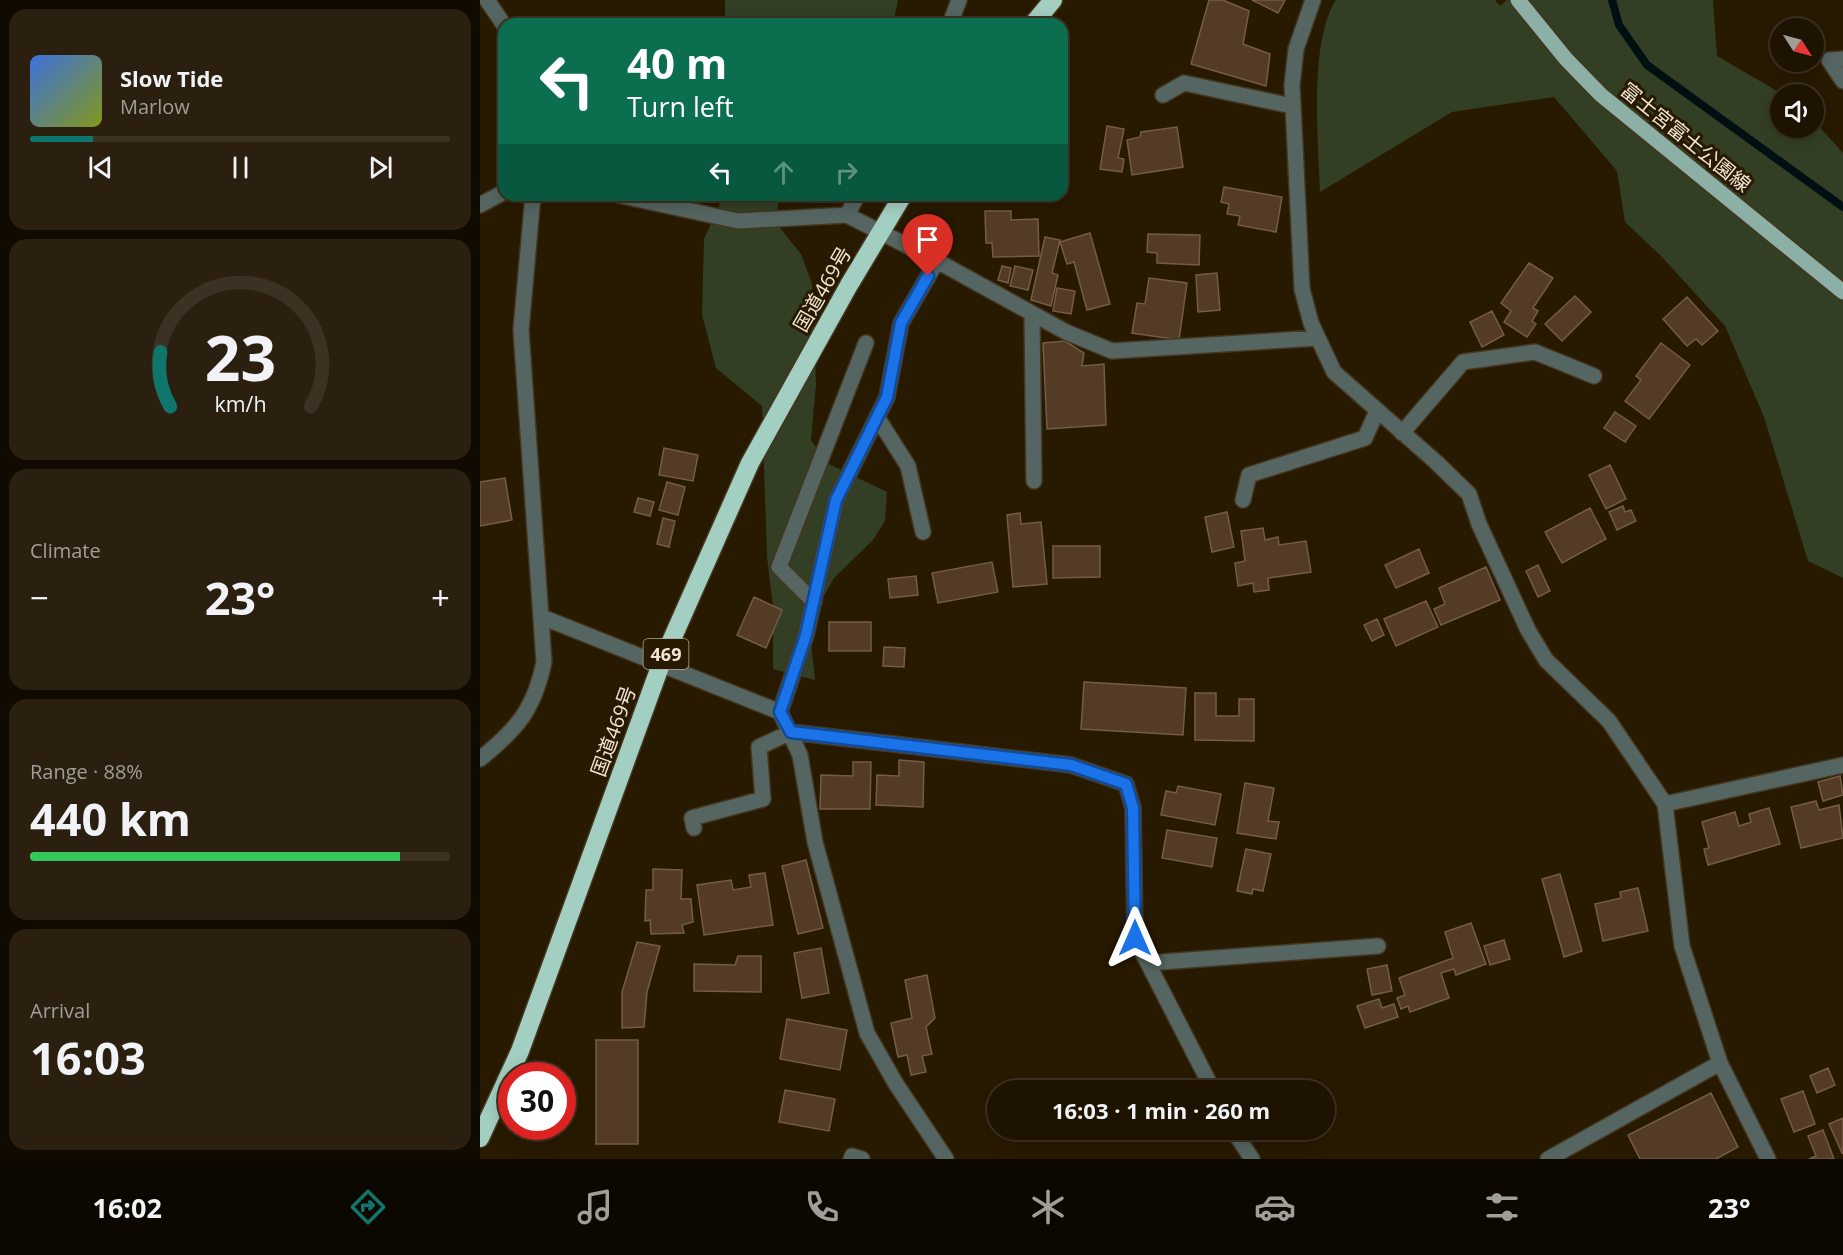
<!DOCTYPE html>
<meta charset="utf-8">
<style>
:root{--surface:#1e1301;--page:#2b2010;--text:#f1f3f6;--muted:#a19e99;--line:#3c3223;--accent:#0f766e}
body{margin:0;font-family:"Open Sans","Noto Sans JP",sans-serif;background:var(--page);color:var(--text);height:100vh;display:flex;flex-direction:column;font-size:22px;white-space:nowrap}
*{box-sizing:border-box;margin:0}
p{font-size:20px;color:var(--muted)}
.icon{flex:none;width:33px;height:33px;fill:none;stroke:currentColor;stroke-width:2;stroke-linecap:round;stroke-linejoin:round}
.map{position:relative;flex:1;overflow:hidden}
.drawer{display:flex;flex-direction:column;gap:9px;padding:9px;background:#100a01;width:480px}
.drawer>*{flex:none}
.banner{position:absolute;left:18px;top:18px;width:570px;height:183px;border-radius:18px;box-shadow:0 3px 15px #0003,0 0 0 2px var(--line);background:#0b6e4f;color:#fff;overflow:hidden}
.needle{width:39px;rotate:126deg}
.buttons{position:absolute;left:1290px;top:18px;display:grid;gap:12px}
.buttons a{display:grid;place-items:center;width:54px;height:54px;border-radius:50%;background:var(--surface);box-shadow:0 3px 15px #0003,0 0 0 2px var(--line);font-size:30px}
.speed{position:absolute;left:18px;top:1062px;display:flex;gap:12px;font-size:30px;font-weight:700;text-align:center}
.speed>*{display:grid;place-content:center;width:78px;height:78px;border-radius:50%;background:var(--surface);box-shadow:0 3px 15px #0003,0 0 0 2px var(--line);line-height:1}
.speed .limit{border:9px solid #d22;background:#fff;color:#111}
.pin{position:absolute;display:grid;place-items:center;width:51px;height:51px;color:#fff;margin:-62px -26px;border-radius:50% 50% 50% 0;rotate:-45deg;box-shadow:0 0 6px #0007}
.pin .icon{rotate:45deg}
.me{position:absolute;width:66px;margin:-33px;rotate:0deg;stroke-linejoin:round;filter:drop-shadow(0 0 4px #0008)}
.turn{display:flex;align-items:center;gap:21px;height:126px;padding:0 30px;font-size:27px}
.turn .icon{width:78px;height:78px;stroke-width:2.5}
.turn b{display:block;font-size:42px;line-height:51px}
.lanes{display:flex;align-items:center;height:57px;padding:0 30px;background:#0003;justify-content:center;gap:30px;direction:ltr}
.lanes .off{opacity:.35}
.big{font-size:45px;font-weight:700;line-height:1.1}
.drawer .tile{flex:1;display:flex;flex-direction:column;justify-content:center;gap:9px;min-width:0;padding:0 21px;border-radius:18px;background:var(--page)}
.drawer .dial{align-items:center;gap:0}
.dial svg{height:156px;overflow:visible;fill:none;stroke:var(--line);stroke-width:7;stroke-linecap:round;text-anchor:middle}
.dial text{fill:var(--text);stroke:none}
.song{display:flex;align-items:center;gap:18px}
.cover{width:72px;height:72px;border-radius:9px;background:linear-gradient(135deg,hsl(220 70% 55%),hsl(70 70% 35%))}
.played{height:6px;border-radius:3px;background:linear-gradient(90deg,var(--accent) 15%,var(--line) 15%)}
.keys{display:flex;justify-content:space-around;direction:ltr}
.heat{display:flex;justify-content:space-between;align-items:center;font-size:33px;direction:ltr}
.charge{height:9px;border-radius:4px;background:linear-gradient(90deg,#34c759 88%,var(--line) 0)}
.trip{position:absolute;left:507px;top:1080px;width:348px;height:60px;border-radius:30px;background:var(--surface);box-shadow:0 3px 15px #0003,0 0 0 2px var(--line);font-weight:700;line-height:60px;text-align:center}
.menu{display:flex;height:96px;justify-content:space-around;align-items:center;background:#0c0800;color:var(--muted)}
.menu .icon{width:42px;height:42px}
.menu .on{color:var(--accent)}
.menu b{font-size:27px;color:var(--text)}
main{display:flex;flex:1;min-height:0}
.map>svg:first-child{display:block}
</style>
<main>
<section class="drawer">
<div class="tile">
<div class="song"><i class="cover"></i><div><b>Slow Tide</b><p>Marlow</p></div></div>
<div class="played"></div>
<div class="keys"><svg class="icon" aria-label="previous" viewBox="0 0 24 24"><path d="M18 5L8 12l10 7zM5 5v14"/></svg><svg class="icon" aria-label="pause" viewBox="0 0 24 24"><path d="M8 5v14M16 5v14"/></svg><svg class="icon" aria-label="next" viewBox="0 0 24 24"><path d="M6 5l10 7-10 7zM19 5v14"/></svg></div>
</div>
<div class="tile dial"><svg viewBox="0 0 100 80">
<path d="M14 69A42 42 0 1 1 86 69"/>
<path d="M14 69A42 42 0 0 1 9 41" stroke="#0f766e"/>
<text x="50" y="56" font-size="32" font-weight="700">23</text>
<text x="50" y="72" font-size="11">km/h</text>
</svg></div>
<div class="tile"><p>Climate</p>
<div class="heat"><a>−</a><b class="big">23°</b><a>+</a></div>
</div>
<div class="tile"><p>Range · 88%</p><b class="big">440 km</b><div class="charge"></div></div>
<div class="tile"><p>Arrival</p><b class="big">16:03</b></div>
</section>
<div class="map">
<svg width="1363" height="1159" viewBox="0 0 1363 1159">
<rect width="100%" height="100%" fill="#281901"/>
<!-- green -->
<path fill="#323f25" d="M 245,0 L 418,0 L 413,24 L 245,24 Z
M 856,0 L 1015,0 L 1020,6 L 1027,0 L 1233,0 L 1237,56 L 1302,94 L 1300,128 L 1334,128 L 1334,121 L 1363,153 L 1363,578 L 1328,561 L 1284,417 L 1245,326 L 1181,256 L 1145,222 L 1137,171 L 1074,97 L 972,112 L 840,192 C 838,142 829,40 856,0 Z
M 244,195 L 299,195 L 296,223 L 321,254 L 332,284 L 336,384 L 331,440 L 347,463 L 407,492 L 405,521 L 393,540 L 354,578 L 329,623 L 335,680 L 293,669 L 293,606 L 287,557 L 282,406 L 236,368 L 222,315 L 224,239 Z"/>
<g fill="none" stroke-linecap="round" stroke-linejoin="round">
<!-- stream -->
<path stroke="#000f12" stroke-width="8" d="M 1132,0 L 1139,25 L 1167,65 L 1363,207"/>
</g>
<!-- building -->
<path fill="#533b25" stroke="#745c46" stroke-width="1.5" d="M 729,0 L 743,0 L 769,11 L 763,44 L 790,54 L 786,86 L 711,64 Z
M 772,0 L 805,0 L 798,13 Z
M 627,126 L 644,129 L 638,158 L 644,159 L 642,172 L 620,169 Z
M 697,127 L 703,167 L 652,175 L 647,140 L 660,137 L 661,132 Z
M 744,187 L 802,197 L 796,232 L 758,225 L 760,216 L 747,214 L 749,204 L 741,202 Z
M 505,211 L 531,211 L 531,220 L 558,219 L 559,256 L 513,257 L 512,243 L 506,243 Z
M 610,233 L 630,304 L 607,310 L 594,262 L 587,264 L 580,242 Z
M 668,234 L 720,235 L 719,265 L 677,263 L 677,253 L 667,252 Z
M 565,237 L 580,240 L 572,273 L 578,275 L 571,306 L 551,300 Z
M 1049,263 L 1073,278 L 1053,308 L 1058,311 L 1052,321 L 1056,324 L 1047,337 L 1024,322 L 1031,311 L 1021,303 Z
M 522,266 L 531,268 L 528,283 L 518,280 Z
M 535,266 L 553,270 L 548,290 L 530,286 Z
M 737,273 L 740,310 L 718,312 L 716,275 Z
M 669,278 L 707,283 L 699,340 L 652,333 L 657,303 L 665,304 Z
M 577,288 L 595,291 L 591,314 L 573,311 Z
M 1095,296 L 1111,312 L 1082,341 L 1065,324 Z
M 1207,297 L 1238,331 L 1222,345 L 1216,339 L 1207,346 L 1183,319 Z
M 1012,311 L 1024,335 L 1002,347 L 990,322 Z
M 585,341 L 604,353 L 602,366 L 624,364 L 626,425 L 567,429 L 563,343 Z
M 1181,343 L 1210,365 L 1169,419 L 1145,401 L 1161,380 L 1156,376 Z
M 1135,412 L 1156,426 L 1145,442 L 1124,428 Z
M 184,448 L 218,455 L 213,481 L 179,475 Z
M 1130,465 L 1146,499 L 1126,509 L 1109,475 Z
M 25,478 L 32,520 L 0,526 L 0,482 Z
M 187,482 L 205,487 L 198,515 L 179,510 Z
M 158,498 L 174,502 L 170,516 L 154,512 Z
M 1143,506 L 1145,512 L 1151,510 L 1156,521 L 1137,530 L 1129,512 Z
M 1110,508 L 1126,539 L 1082,563 L 1065,532 Z
M 747,512 L 754,547 L 732,552 L 725,517 Z
M 540,513 L 541,524 L 561,522 L 567,584 L 533,587 L 527,515 Z
M 183,518 L 195,521 L 189,547 L 177,544 Z
M 783,528 L 785,540 L 798,537 L 799,545 L 826,541 L 831,572 L 788,578 L 789,590 L 774,592 L 773,583 L 758,586 L 755,563 L 765,561 L 761,531 Z
M 573,546 L 620,546 L 620,577 L 573,578 Z
M 939,549 L 949,573 L 916,588 L 905,565 Z
M 512,562 L 518,592 L 458,603 L 452,573 Z
M 1058,565 L 1070,591 L 1058,597 L 1046,571 Z
M 1006,567 L 1020,600 L 961,625 L 954,609 L 965,604 L 959,588 Z
M 436,576 L 438,595 L 410,598 L 408,579 Z
M 274,597 L 302,610 L 286,648 L 257,635 Z
M 946,601 L 958,627 L 916,646 L 904,619 Z
M 897,619 L 904,635 L 892,641 L 884,625 Z
M 349,622 L 391,622 L 391,651 L 349,651 Z
M 404,647 L 425,648 L 424,667 L 403,666 Z
M 604,682 L 706,688 L 703,735 L 601,729 Z
M 715,693 L 736,693 L 736,716 L 759,716 L 759,699 L 774,699 L 774,741 L 715,740 Z
M 419,760 L 444,762 L 443,807 L 396,805 L 397,775 L 419,776 Z
M 373,762 L 391,762 L 390,809 L 340,809 L 341,775 L 373,776 Z
M 1360,776 L 1363,795 L 1343,801 L 1338,782 Z
M 765,783 L 794,788 L 788,821 L 799,822 L 796,839 L 757,833 Z
M 698,786 L 741,794 L 735,825 L 681,815 L 686,791 L 696,793 Z
M 1336,801 L 1339,810 L 1359,805 L 1363,838 L 1321,848 L 1311,807 Z
M 1289,808 L 1300,844 L 1228,865 L 1224,849 L 1229,848 L 1222,822 L 1255,812 L 1259,826 L 1271,822 L 1269,814 Z
M 687,830 L 737,838 L 732,867 L 682,858 Z
M 766,849 L 791,854 L 783,891 L 773,889 L 772,894 L 757,891 Z
M 326,860 L 343,928 L 318,934 L 302,866 Z
M 173,869 L 202,870 L 201,899 L 211,899 L 213,922 L 202,925 L 204,933 L 171,934 L 170,920 L 165,921 L 166,890 L 173,890 Z
M 285,873 L 293,925 L 224,935 L 217,885 L 251,880 L 253,890 L 271,887 L 269,875 Z
M 1080,874 L 1102,951 L 1084,957 L 1062,879 Z
M 1158,888 L 1168,931 L 1123,941 L 1115,904 L 1141,898 L 1140,892 Z
M 991,923 L 1006,964 L 976,975 L 974,969 L 961,973 L 969,998 L 930,1012 L 928,1006 L 921,1009 L 917,998 L 925,995 L 919,978 L 973,958 L 965,932 Z
M 1024,940 L 1030,959 L 1010,965 L 1004,946 Z
M 157,942 L 180,946 L 167,992 L 164,1027 L 142,1028 L 142,992 Z
M 341,948 L 349,993 L 322,998 L 314,953 Z
M 258,956 L 281,956 L 281,992 L 214,991 L 214,964 L 255,965 Z
M 907,965 L 912,991 L 892,995 L 887,969 Z
M 447,975 L 455,1018 L 446,1027 L 452,1054 L 442,1056 L 446,1072 L 431,1075 L 427,1055 L 418,1057 L 411,1023 L 432,1018 L 425,980 Z
M 899,999 L 902,1008 L 914,1004 L 918,1017 L 885,1028 L 877,1006 Z
M 307,1019 L 367,1030 L 360,1070 L 300,1059 Z
M 116,1040 L 158,1040 L 158,1144 L 116,1144 Z
M 1348,1068 L 1355,1085 L 1337,1093 L 1330,1076 Z
M 305,1090 L 355,1099 L 349,1131 L 299,1122 Z
M 1323,1091 L 1335,1124 L 1314,1132 L 1301,1099 Z
M 1231,1093 L 1258,1147 L 1236,1159 L 1160,1159 L 1148,1135 Z
M 1363,1118 L 1363,1153 L 1362,1153 L 1349,1124 Z
M 1343,1130 L 1354,1159 L 1329,1159 L 1336,1156 L 1328,1136 Z"/>
<g fill="none" stroke-linecap="round" stroke-linejoin="round">
<!-- minor casing -->
<g stroke="#44361f" stroke-width="18">
<path id="minor" d="M 7,0 L 24,25
M 833,0 L 816,49 L 812,85 L 822,289 L 831,323 L 854,372 L 956,462 L 989,494 L 999,524 L 1048,630 L 1066,660 L 1129,721 L 1185,804 L 1202,946 L 1240,1063 L 1288,1159
M 470,24 L 479,0
M 1363,59 L 1349,60 L 1363,81
M 683,95 L 704,83 L 812,106
M 138,195 L 258,221 L 367,215 L 457,261 L 586,332 L 632,351 L 838,338
M 0,205 L 24,192
M 367,215 L 378,195
M 457,261 L 421,323 L 407,397 L 356,500 L 326,635 L 300,712 L 320,755 L 335,842 L 387,1033 L 416,1084 L 466,1159
M 552,314 L 554,481
M 397,417 L 428,466 L 443,532
M 922,433 L 983,362 L 1055,352 L 1114,376
M 763,500 L 769,475 L 885,438 L 897,411
M 334,602 L 299,567 L 386,343
M 62,617 L 300,712
M 0,759 C 37,729 54,710 64,662 L 41,330 L 53,195
M 1185,804 L 1363,765
M 214,828 L 212,818 L 283,799 L 279,747 L 311,732 L 591,765 L 646,784 L 653,808 L 655,938 L 733,1090
M 668,963 L 898,946
M 753,1130 L 772,1159
M 371,1159 L 372,1156 L 382,1159
M 1068,1159 L 1240,1063"/>
</g>
<!-- major casing -->
<g stroke="#44361f" stroke-width="18">
<path id="major" d="M 1038,0 L 1086,59 L 1121,95 L 1363,292"/>
</g>
<!-- highway casing -->
<g stroke="#44361f" stroke-width="21">
<path id="highway" d="M 553,24 L 573,0
M 0,1138 L 40,1051 L 181,664 L 270,463 L 369,285 L 423,195"/>
</g>
<!-- minor -->
<use href="#minor" stroke="#556561" stroke-width="15"/>
<!-- major -->
<use href="#major" stroke="#8db0a6" stroke-width="15"/>
<!-- highway -->
<use href="#highway" stroke="#a3cec2" stroke-width="18"/>
</g>
<g fill="none" stroke-linecap="round" stroke-linejoin="round">
<!-- route casing -->
<g stroke="#114b97" stroke-width="15">
<path id="route" d="M 448,276 L 421,323 L 407,397 L 356,500 L 326,635 L 300,712 L 311,732 L 591,765 L 646,784 L 653,808 L 655,938"/>
</g>
<!-- route -->
<use href="#route" stroke="#1a73e8" stroke-width="10"/>
</g>
<g text-anchor="middle" dominant-baseline="central" stroke-width="6" stroke-linejoin="round" paint-order="stroke">
<!-- shield labels -->
<rect fill="#281901" stroke="#b4a897" stroke-width="1.5" x="163.5" y="639" width="45" height="30" rx="4.5"/>
<g font-size="18" font-weight="bold" fill="#f0e5d7">
<text x="186" y="654">469</text>
</g>
<!-- street labels -->
<g font-size="20" fill="#f0e5d7" stroke="#281901">
<text transform="translate(1206 137) rotate(39)">富士宮富士公園線</text>
<text transform="translate(342 289) rotate(-60)">国道469号</text>
<text transform="translate(133 731) rotate(-70)">国道469号</text>
</g>
</g>
</svg>
<div class="buttons">
<a><svg class="needle" viewBox="-14 -14 28 28"><path d="M0-13l5 13h-10z" fill="#e53935"/><path d="M0 13l5-13h-10z" fill="#a19e99"/></svg></a>
<a><svg class="icon" aria-label="sound" viewBox="0 0 24 24"><path d="M4 9h4l5-4v14l-5-4H4zM17 9q2 3 0 6"/></svg></a>
</div>
<div class="speed"><div class="limit">30</div></div>
<div class="pin" style="left:448px;top:276px;background:#d93025"><svg class="icon" aria-label="arrive" viewBox="0 0 24 24"><path d="M6 21V4h12l-3 4 3 4H6"/></svg></div>
<svg class="me" style="left:655px;top:938px" viewBox="-20 -20 40 40"><path d="M0-17L14 15 0 8-14 15z" fill="#1a73e8" stroke="#fff" stroke-width="4"/></svg>
<div class="trip">16:03 · 1 min · 260 m</div>
<div class="banner">
<div class="turn"><svg class="icon" aria-label="left" viewBox="0 0 24 24"><path d="M17 20v-9H6M10 6l-5 5 5 5"/></svg><div><b>40 m</b>Turn left</div></div>
<div class="lanes"><svg class="icon" aria-label="left" viewBox="0 0 24 24"><path d="M17 20v-9H6M10 6l-5 5 5 5"/></svg><svg class="icon off" aria-label="ahead" viewBox="0 0 24 24"><path d="M12 20V5M6 11l6-6 6 6"/></svg><svg class="icon off" aria-label="right" viewBox="0 0 24 24"><path d="M7 20v-9h11M14 6l5 5-5 5"/></svg></div>
</div>
</div>
</main>
<nav class="menu">
<b>16:02</b>
<svg class="icon on" aria-label="directions" viewBox="0 0 24 24"><path d="M12 3l9 9-9 9-9-9zM9 14v-3h6M13 9l2 2-2 2"/></svg>
<svg class="icon" aria-label="music" viewBox="0 0 24 24"><path d="M9 18V5l10-2v13"/><circle cx="6" cy="18" r="3"/><circle cx="16" cy="16" r="3"/></svg>
<svg class="icon" aria-label="phone" viewBox="0 0 24 24"><path d="M5 4h4l2 5-3 2q2 4 5 5l2-3 5 2v4C11 20 4 13 5 4z"/></svg>
<svg class="icon" aria-label="climate" viewBox="0 0 24 24"><path d="M12 3v18M4 7l16 10M4 17L20 7"/></svg>
<svg class="icon" aria-label="car" viewBox="0 0 24 24"><path d="M5 17H2v-5l4-1 3-4h7l3 4 3 1v5h-3M9 17h6M6 11h13"/><circle cx="7" cy="17" r="2"/><circle cx="17" cy="17" r="2"/></svg>
<svg class="icon" aria-label="filters" viewBox="0 0 24 24"><path d="M4 7h16M4 17h16"/><circle cx="9" cy="7" r="2"/><circle cx="15" cy="17" r="2"/></svg>
<b>23°</b>
</nav>
